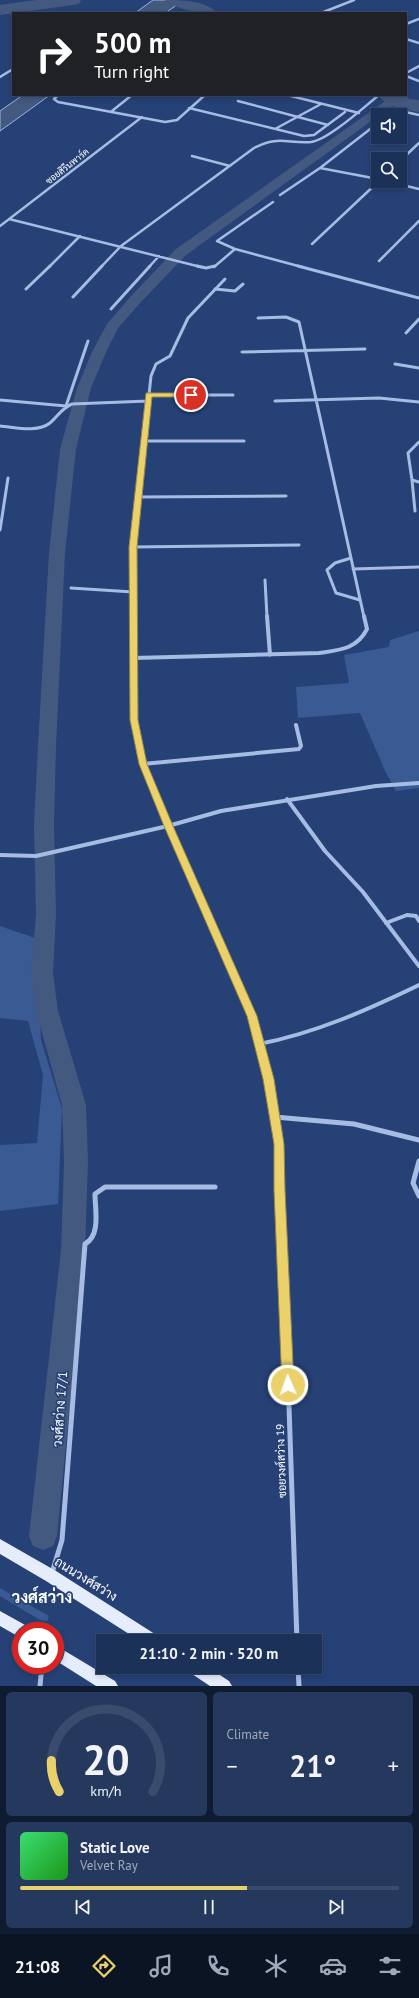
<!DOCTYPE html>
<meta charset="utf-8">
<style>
:root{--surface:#1c3158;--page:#25395e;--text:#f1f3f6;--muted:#a0a9ba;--line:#3a4c6e;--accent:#ead16c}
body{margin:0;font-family:"PT Sans",Sarabun,sans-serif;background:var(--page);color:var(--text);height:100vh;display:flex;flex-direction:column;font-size:15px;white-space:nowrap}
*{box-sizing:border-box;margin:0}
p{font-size:13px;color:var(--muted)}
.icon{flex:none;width:22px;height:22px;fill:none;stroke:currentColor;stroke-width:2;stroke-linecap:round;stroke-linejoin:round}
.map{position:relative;height:1686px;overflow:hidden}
.side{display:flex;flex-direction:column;gap:6px;padding:6px;background:#0f1b30;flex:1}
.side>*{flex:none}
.hud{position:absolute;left:12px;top:12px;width:395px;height:84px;border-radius:0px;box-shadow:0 2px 6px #0003,0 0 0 1px var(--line);background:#202124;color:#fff;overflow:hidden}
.controls{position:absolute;left:371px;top:108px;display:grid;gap:8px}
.controls a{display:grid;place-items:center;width:36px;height:36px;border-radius:0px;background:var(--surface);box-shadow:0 2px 6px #0003,0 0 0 1px var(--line);font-size:20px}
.speed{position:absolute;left:12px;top:1622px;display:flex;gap:8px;font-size:20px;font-weight:700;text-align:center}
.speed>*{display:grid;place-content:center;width:52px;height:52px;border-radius:50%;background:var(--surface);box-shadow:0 2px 6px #0003,0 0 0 1px var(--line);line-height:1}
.speed .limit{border:6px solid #d22;background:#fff;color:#111}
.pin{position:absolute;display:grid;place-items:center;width:34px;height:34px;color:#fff;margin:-17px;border:2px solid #fff;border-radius:50%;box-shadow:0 1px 4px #0007}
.me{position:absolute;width:44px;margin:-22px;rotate:358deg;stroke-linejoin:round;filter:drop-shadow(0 0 3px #0008)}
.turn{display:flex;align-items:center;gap:14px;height:84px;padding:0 16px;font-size:18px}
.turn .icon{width:52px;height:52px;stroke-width:2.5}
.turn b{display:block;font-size:28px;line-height:34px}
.big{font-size:30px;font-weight:700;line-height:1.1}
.side .widget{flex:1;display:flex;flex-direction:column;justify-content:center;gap:6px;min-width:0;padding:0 14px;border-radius:6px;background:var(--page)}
.side .dial{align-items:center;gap:0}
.dial svg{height:104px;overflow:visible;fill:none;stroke:var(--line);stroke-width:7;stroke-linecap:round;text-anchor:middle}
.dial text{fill:var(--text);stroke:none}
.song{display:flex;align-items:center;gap:12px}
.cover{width:48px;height:48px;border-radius:6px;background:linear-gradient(135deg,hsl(140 70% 55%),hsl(120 70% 35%))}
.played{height:4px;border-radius:2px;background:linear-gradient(90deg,var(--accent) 60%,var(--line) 60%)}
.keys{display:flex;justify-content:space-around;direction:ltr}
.heat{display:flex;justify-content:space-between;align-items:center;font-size:22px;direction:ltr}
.side .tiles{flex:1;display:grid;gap:6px;grid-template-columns:1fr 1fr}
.widget:last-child{grid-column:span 2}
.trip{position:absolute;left:96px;top:1634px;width:226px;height:40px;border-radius:0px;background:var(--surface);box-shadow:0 2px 6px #0003,0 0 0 1px var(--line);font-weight:700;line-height:40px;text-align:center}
.tabs{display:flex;height:64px;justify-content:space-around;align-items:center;background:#0b1423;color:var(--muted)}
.tabs .icon{width:28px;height:28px}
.tabs .current{color:var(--accent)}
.tabs b{font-size:18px;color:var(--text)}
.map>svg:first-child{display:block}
</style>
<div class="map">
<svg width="419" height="1686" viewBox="0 0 419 1686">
<rect width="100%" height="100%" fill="#264175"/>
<!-- green -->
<path fill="#3a5a93" d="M 419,631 L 419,788 L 396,791 L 386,773 L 360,713 L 298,718 L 296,687 L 349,683 L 344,655 L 389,647 L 390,640 Z
M 0,926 L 35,938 L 41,1040 L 62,1109 L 58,1204 L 0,1211 L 0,1145 L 37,1143 L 43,1075 L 28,1021 L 0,1018 Z
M 0,1588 L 49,1616 L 47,1621 L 40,1620 L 0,1596 Z"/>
<!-- water -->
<path fill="#44597f" stroke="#9bb6e2" d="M 153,0 L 168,0 L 180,3 L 165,13 L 135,13 Z
M 23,95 L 50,95 L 0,131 L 0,111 Z"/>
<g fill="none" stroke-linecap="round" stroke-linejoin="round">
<!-- canal -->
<path fill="#44597f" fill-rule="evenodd" d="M 395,96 L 401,99 L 399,101 L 186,255 L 141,302 L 118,328 L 106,352 L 91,388 L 76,449 L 65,553 L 56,746 L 54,825 L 56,914 L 53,974 L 58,1011 L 86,1105 L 88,1162 L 85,1251 L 57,1536 L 53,1546 L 43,1550 L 33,1546 L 29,1536 L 61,1251 L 64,1162 L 62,1105 L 36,1011 L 31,974 L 36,914 L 34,825 L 38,746 L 49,553 L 60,449 L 77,388 L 92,352 L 107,324 L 131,296 L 176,249 L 391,97 Z"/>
<!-- river -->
<path fill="#44597f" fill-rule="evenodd" d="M 36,0 L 81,0 L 79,4 L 73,5 L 0,15 L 0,5 Z
M 165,0 C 181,0 206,0 217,13 L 197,13 L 167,4 Z
M 378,95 L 402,95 L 410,99 L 419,100 L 419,112 C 405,110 386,107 378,95 Z"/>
<!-- street-far3 -->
<path stroke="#a6bce2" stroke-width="2.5" d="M 321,13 L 354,0
M 406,24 L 419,19
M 406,39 L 419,43
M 406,73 L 419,66
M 406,76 L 419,81
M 0,77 L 13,69
M 58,95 L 54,99 L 58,102 L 165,122 L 177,120 L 205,95
M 287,95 L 359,113
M 238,101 L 328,125
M 189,108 L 304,136 L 314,135 L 345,112
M 112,111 L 132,95
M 388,115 L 401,111 L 419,115
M 275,129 L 321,104
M 192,156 L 230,166
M 400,161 L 419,143
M 320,168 L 378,179
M 386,181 L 419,189
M 280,195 L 320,168 L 378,123
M 273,202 L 217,241 L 235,249 L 302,267
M 9,219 L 201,267
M 0,226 L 142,117
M 312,244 L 379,181
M 379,261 L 419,221
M 49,267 L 80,236
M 101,267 L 121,246 L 254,148 C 278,135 288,144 311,142 C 328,140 364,107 379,95
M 149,267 L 159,256
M 214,267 L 235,249"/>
<!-- street-far2 -->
<path stroke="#a6bce2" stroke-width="3" d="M 197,266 L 206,268 L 215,266
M 298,266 L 419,298
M 26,289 L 50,266
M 215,289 L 235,291 L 243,284
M 73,297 L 102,266
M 111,309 L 150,266
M 258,318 L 286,317 L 299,322 L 364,617
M 406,333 L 419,319
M 242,352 L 365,349
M 395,364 L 419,368
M 148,395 L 233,395
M 0,400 L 66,406 L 88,341
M 275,401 L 379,398 L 419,402
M 0,426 C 15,427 37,433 50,423 C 58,416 62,408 72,404 L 148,401
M 144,441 L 244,441
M 419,442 L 408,453 L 412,480 L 419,482
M 412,480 L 415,511
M 138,497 L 286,496
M 0,530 L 8,478
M 133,547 L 299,545
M 351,558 L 335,563 L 327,570 L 336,593 L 360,600
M 353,569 L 419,567
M 265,580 L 267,617
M 71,588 L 133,592
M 133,617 L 133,547 L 151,376 L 156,364 L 170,356 L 188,318 L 225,279"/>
<!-- street-far1 -->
<path stroke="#a6bce2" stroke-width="4" d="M 133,616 L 134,720 L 143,764 L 168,826 L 252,1016 L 269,1079
M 267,616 L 270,655
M 134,658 L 319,653 C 340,650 357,649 367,629 L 364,616
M 143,764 L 299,749 L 301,746 L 296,725
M 287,799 L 325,851 L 363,892 L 419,966
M 0,855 L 36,856 L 168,826 L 221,811 L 376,786 L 419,783
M 386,923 L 407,915 L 416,916 L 419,921
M 259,1044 C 316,1033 367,1010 419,985"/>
<!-- street -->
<path stroke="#a6bce2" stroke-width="5" d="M 269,1078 L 279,1144 L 279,1190 L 285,1289 L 297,1641
M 275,1117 L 354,1124 L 419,1140
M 419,1161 L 413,1183 L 419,1196
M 52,1573 L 62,1540 L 85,1244 C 101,1235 95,1210 95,1194 L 105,1187 L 215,1187
M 298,1667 L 299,1686
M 40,1686 L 42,1665"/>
<!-- primary -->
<path fill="#e5ecfb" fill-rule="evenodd" d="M 0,1539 L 56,1571 L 158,1636 L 160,1641 L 140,1641 L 46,1581 L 0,1554 Z
M 0,1611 L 27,1626 L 29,1631 L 21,1631 L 21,1638 L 0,1626 Z
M 55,1645 L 115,1681 L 118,1686 L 96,1686 L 55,1660 Z
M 187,1667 L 208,1667 L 229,1681 L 232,1686 L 210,1686 L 189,1672 Z"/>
</g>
<!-- route -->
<path fill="#ead16c" stroke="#988846" d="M 146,393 L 191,393 L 194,395 L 191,397 L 152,397 L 137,547 L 138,720 L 147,764 L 173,826 L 257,1016 L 274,1079 L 284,1144 L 285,1190 L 294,1385 L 292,1389 L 288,1391 L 284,1389 L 282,1385 L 274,1190 L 274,1144 L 263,1079 L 247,1016 L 164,826 L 139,764 L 130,720 L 129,547 Z"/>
<g text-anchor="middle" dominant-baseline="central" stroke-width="3.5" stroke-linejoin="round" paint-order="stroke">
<!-- far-street labels -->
<g font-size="9" fill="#fff" stroke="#264175">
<text transform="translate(67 166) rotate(-38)">ซอยสิรีนพาร์ค</text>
</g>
<!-- street labels -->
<g font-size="11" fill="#fff" stroke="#264175">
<text transform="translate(281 1461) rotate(-92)">ซอยวงศ์สว่าง 19</text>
</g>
<!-- near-street labels -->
<g font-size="13" fill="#fff" stroke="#264175">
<text transform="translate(60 1409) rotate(-86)">วงศ์สว่าง 17/1</text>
<text transform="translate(86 1579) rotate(32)">ถนนวงศ์สว่าง</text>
</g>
<!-- near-quarter labels -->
<g font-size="16" font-weight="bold" fill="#fff" stroke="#264175">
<text x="42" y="1597">วงศ์สว่าง</text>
</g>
</g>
</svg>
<div class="controls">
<a><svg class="icon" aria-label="sound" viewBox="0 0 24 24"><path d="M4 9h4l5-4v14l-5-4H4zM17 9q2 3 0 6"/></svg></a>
<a><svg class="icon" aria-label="search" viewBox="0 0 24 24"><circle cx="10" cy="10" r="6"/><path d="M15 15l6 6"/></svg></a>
</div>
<div class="speed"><div class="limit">30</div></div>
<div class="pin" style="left:191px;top:395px;background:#d93025"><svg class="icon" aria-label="arrive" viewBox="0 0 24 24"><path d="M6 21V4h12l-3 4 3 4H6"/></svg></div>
<svg class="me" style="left:288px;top:1385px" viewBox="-20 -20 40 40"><circle r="17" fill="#ead16c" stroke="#fff" stroke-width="3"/><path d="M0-11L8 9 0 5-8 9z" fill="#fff"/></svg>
<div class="trip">21:10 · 2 min · 520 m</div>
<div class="hud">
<div class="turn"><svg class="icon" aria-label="right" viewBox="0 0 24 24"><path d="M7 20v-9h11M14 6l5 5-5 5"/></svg><div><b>500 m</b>Turn right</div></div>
</div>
</div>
<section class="side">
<div class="tiles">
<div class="widget dial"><svg viewBox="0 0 100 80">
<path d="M14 69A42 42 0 1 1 86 69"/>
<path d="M14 69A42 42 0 0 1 8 45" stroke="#ead16c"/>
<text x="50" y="56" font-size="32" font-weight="700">20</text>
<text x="50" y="72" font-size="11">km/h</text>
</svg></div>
<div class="widget"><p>Climate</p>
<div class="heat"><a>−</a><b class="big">21°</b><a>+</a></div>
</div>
<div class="widget">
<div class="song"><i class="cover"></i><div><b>Static Love</b><p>Velvet Ray</p></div></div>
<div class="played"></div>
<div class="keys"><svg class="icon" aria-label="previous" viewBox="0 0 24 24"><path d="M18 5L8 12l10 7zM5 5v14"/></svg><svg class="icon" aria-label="pause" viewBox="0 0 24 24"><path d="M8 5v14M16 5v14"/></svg><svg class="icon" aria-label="next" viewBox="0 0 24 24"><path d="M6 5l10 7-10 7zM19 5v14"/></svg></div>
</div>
</div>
</section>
<nav class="tabs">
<b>21:08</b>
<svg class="icon current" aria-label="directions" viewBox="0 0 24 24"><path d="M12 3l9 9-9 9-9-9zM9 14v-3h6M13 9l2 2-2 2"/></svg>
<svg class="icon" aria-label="music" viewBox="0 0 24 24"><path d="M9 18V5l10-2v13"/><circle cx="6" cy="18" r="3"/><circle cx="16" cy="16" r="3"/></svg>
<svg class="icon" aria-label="phone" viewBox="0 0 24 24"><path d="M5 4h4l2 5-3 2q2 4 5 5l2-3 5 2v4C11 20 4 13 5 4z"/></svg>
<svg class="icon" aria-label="climate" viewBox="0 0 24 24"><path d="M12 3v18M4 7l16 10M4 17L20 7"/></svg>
<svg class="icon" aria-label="car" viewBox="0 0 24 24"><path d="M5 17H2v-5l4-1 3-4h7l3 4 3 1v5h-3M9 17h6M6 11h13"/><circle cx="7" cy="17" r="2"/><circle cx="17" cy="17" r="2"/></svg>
<svg class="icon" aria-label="filters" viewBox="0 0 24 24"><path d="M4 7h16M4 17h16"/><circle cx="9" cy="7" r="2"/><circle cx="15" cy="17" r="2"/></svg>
</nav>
